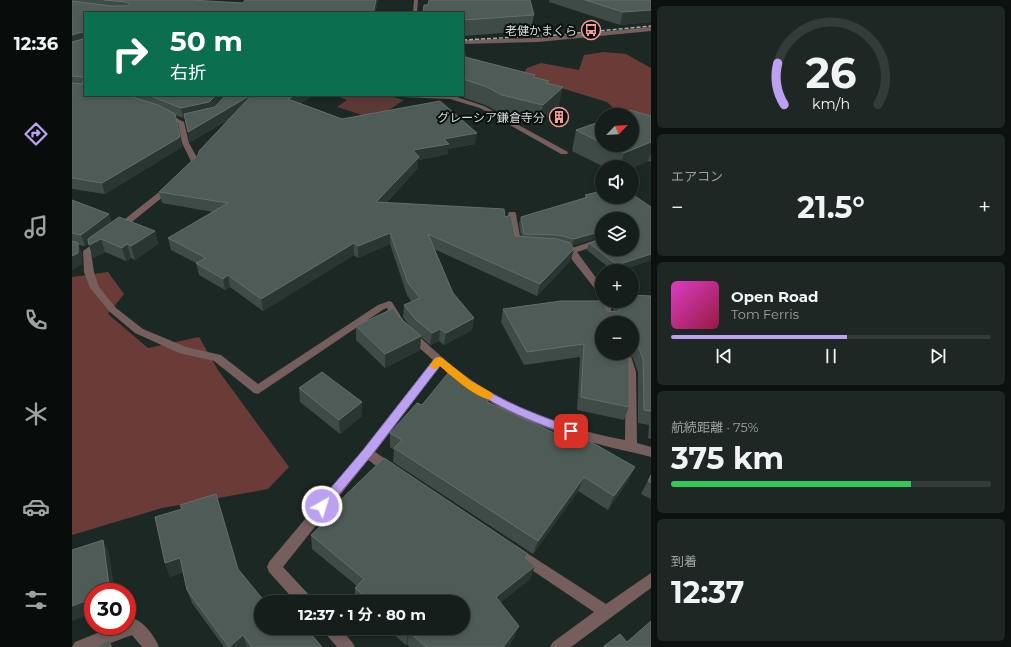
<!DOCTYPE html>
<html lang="ja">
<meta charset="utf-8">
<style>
:root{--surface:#151e1b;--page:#1e2724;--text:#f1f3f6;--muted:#9da2a3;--line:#343c3a;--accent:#bca0f2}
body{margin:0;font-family:Montserrat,"Noto Sans JP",sans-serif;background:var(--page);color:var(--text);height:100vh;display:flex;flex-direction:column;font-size:15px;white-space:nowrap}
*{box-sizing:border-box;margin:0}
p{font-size:13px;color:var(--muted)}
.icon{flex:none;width:22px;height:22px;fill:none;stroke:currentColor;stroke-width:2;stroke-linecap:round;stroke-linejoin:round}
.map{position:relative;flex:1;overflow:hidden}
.panel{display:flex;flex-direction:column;gap:6px;padding:6px;background:#0c100f;width:360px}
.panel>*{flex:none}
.hud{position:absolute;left:12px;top:12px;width:380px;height:84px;border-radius:0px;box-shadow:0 2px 6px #0003,0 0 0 1px var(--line);background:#0b6e4f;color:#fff;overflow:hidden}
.needle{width:26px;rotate:65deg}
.buttons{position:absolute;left:523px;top:108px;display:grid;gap:8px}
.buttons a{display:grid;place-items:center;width:44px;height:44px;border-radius:50%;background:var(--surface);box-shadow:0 2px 6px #0003,0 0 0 1px var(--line);font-size:20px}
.speed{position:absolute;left:12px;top:583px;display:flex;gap:8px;font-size:20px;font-weight:700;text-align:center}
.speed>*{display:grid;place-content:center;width:52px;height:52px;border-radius:50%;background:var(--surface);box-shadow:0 2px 6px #0003,0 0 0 1px var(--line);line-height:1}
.speed .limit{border:6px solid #d22;background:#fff;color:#111}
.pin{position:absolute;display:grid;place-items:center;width:34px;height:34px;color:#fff;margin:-17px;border-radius:8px;box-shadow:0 2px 6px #0006}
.me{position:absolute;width:44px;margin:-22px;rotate:39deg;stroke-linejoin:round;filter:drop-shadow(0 0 3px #0008)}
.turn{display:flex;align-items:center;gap:14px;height:84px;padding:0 20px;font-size:18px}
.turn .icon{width:52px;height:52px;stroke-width:2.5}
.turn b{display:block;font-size:28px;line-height:34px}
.big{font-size:30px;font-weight:700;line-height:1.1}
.panel .tile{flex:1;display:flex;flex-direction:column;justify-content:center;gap:6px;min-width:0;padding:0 14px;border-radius:6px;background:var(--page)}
.panel .dial{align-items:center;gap:0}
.dial svg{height:104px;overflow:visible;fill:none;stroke:var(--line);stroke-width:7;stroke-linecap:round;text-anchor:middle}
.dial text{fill:var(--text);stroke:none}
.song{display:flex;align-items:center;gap:12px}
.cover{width:48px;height:48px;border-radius:6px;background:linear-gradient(135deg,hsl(310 70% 55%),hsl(340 70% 35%))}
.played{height:4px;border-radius:2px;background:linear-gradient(90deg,var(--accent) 55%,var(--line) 55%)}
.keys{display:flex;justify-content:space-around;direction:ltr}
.heat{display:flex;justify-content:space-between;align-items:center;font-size:22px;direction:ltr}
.charge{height:6px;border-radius:3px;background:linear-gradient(90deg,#34c759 75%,var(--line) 0)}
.trip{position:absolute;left:182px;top:595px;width:216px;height:40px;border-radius:20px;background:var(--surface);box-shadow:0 2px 6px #0003,0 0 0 1px var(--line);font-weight:700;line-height:40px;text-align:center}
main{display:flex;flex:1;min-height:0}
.menu{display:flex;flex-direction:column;width:72px;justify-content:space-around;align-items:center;background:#080c0b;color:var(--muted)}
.menu .icon{width:28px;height:28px}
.menu .selected{color:var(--accent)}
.menu b{font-size:18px;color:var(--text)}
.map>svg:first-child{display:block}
</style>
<main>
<nav class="menu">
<b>12:36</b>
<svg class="icon selected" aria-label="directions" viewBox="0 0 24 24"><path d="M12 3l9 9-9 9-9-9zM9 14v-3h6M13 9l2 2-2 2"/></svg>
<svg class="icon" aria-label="music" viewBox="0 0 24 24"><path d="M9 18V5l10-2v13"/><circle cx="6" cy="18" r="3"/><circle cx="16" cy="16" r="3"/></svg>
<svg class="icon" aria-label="phone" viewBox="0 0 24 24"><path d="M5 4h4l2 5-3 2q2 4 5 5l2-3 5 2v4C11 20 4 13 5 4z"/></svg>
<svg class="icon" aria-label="climate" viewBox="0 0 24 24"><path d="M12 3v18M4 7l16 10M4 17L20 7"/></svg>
<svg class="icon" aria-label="car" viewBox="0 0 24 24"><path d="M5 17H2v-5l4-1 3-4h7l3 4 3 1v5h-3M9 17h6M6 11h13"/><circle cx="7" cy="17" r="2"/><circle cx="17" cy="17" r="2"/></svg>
<svg class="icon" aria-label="filters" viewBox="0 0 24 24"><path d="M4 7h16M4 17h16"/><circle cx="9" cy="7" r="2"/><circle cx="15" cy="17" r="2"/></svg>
</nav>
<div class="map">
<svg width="579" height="647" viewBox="0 0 579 647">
<rect width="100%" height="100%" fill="#1c2824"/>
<!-- green -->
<path fill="#5d3936" d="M 262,95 L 314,95 L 332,100 L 303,119 L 265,107 L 275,100 Z"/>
<!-- forest -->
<path fill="#6b3b38" d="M 532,52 L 554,54 L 579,68 L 579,122 L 560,115 L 547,113 L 535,102 L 450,76 L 455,68 L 469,63 L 507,70 L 512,55 Z
M 36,272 L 52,294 L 36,314 L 76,348 L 127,337 L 146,370 L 217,467 L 196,489 L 90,508 L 0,535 L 0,277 Z"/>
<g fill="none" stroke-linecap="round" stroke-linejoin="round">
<!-- minor -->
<path fill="#755e5b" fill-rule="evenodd" d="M 342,0 L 346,0 L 345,13 L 341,13 Z
M 327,95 L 379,95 L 412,106 L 496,152 L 495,154 L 489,154 L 408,108 L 378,99 L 330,97 Z
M 91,113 L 95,113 L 112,122 L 117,143 L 128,163 L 117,171 L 113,169 L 120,163 L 110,143 L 106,123 L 91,115 Z
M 96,185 L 102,185 L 103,187 L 50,230 L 44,230 L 43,228 L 44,226 Z
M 437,212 L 443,212 L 444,214 L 449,242 L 452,245 L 451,247 L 445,247 L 441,244 L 436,214 Z
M 29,238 L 32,239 L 33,241 L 32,243 L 19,252 L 22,272 L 27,287 L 44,308 L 71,329 L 114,347 L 149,355 L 186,384 L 306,305 L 317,301 L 320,302 L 331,320 L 326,323 L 322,322 L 315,308 L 312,309 L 186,394 L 182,393 L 142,361 L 107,353 L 63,333 L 38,312 L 18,288 L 12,272 L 11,251 Z
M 530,238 L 530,244 L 505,252 L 530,286 L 530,295 L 527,294 L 501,261 L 496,253 L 484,247 L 488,244 L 500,248 Z
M 531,301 L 541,301 L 538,316 L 542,323 L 532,323 L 528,316 Z
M 339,332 L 343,333 C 361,349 380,367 401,381 C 447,411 499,430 553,440 L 554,372 L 548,353 L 558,353 L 564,372 L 565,443 L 579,447 L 579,457 C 561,452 543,449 526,444 C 490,434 453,422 420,403 C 401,393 385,380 368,366 L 303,452 L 323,465 L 325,469 L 323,473 C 314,476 304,465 296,460 L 211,567 L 239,597 L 241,602 L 224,602 L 197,572 L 195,567 L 197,562 L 291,450 L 361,360 L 335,337 L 334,335 L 335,333 Z
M 444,546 L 534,604 L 579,573 L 579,588 L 499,647 L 478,647 L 481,642 L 522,612 L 439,556 L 437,552 L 439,548 Z
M 63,619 C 73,623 83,637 87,647 L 70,647 L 60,635 L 28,647 L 0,647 L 3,642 L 43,626 L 55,626 L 55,622 Z
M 250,628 L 268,628 L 280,642 L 283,647 L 265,647 L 253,633 Z"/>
<!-- tertiary -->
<path fill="#755e5b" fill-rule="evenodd" d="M 579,27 L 579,31 L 466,42 L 391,44 L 391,40 L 466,38 Z"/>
<!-- rail -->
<path stroke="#a3aba8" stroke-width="1.5" stroke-dasharray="4 2" stroke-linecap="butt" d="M 391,40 L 485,35 L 579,26"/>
</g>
<!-- wall -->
<path fill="#3e4b46" d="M 0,0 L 126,0 L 126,1 L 171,3 L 173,0 L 306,0 L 303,13 L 13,13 L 13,95 L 242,95 L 228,103 L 270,119 L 403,144 L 376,149 L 376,154 L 346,160 L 346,168 L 314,203 L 433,217 L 443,236 L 449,236 L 447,224 L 449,217 L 513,198 L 513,195 L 530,191 L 579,260 L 547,271 L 541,271 L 515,250 L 517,243 L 560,249 L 530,219 L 500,246 L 499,260 L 465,296 L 362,249 L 381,293 L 402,318 L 400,330 L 372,345 L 367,341 L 358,345 L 349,337 L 348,350 L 313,368 L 284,340 L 284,326 L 327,317 L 340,329 L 331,317 L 332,305 L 340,302 L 335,295 L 318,244 L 286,258 L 282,255 L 191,311 L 158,287 L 153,290 L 127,275 L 124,263 L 99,250 L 96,238 L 141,212 L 90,203 L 87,192 L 126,155 L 159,118 L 118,142 L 113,118 L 111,118 L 103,115 L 110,147 L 33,194 L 0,189 Z
M 477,0 L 579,0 L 579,22 L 548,25 L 477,2 Z
M 356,5 L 462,15 L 459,31 L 391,36 L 393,57 L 463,77 L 477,84 L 487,105 L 468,123 L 428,113 L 413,105 L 384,95 L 391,95 L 391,13 Z
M 579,116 L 579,162 L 576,161 L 560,168 L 560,167 L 532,167 L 500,151 L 504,130 L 530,121 L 530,145 L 560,145 Z
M 0,200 L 37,214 L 39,222 L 83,231 L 86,244 L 63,260 L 59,258 L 54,261 L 33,252 L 21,258 L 17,243 L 13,246 L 6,245 L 10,254 L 10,264 L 0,270 Z
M 579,296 L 579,439 L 576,438 L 577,425 L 566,423 L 566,372 L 559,353 L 560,353 L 560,323 L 530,323 L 557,407 L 552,420 L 505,410 L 508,357 L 452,365 L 429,322 L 431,309 L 541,311 L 544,301 L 560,301 Z
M 227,388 L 290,416 L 268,434 L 228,402 Z
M 419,404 L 556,481 L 536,510 L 506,491 L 461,554 L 321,462 L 322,450 L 318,447 L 318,433 L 350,405 Z
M 579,475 L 579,499 L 569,494 Z
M 252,516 L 455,559 L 458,579 L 428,603 L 442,638 L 436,647 L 338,647 L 335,644 L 334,645 L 314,628 L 391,628 L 391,602 L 285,602 L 283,601 L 283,588 L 285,586 L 240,549 L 239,535 L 253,522 Z
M 93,563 L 166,569 L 189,628 L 250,647 L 152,647 L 120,603 L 115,590 L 111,572 L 98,577 Z"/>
<!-- shaded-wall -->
<path fill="#2a3632" d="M 304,0 L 306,0 L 303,13 L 301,13 Z
M 579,10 L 579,22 L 548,25 L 551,12 Z
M 10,32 L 13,41 L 0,45 L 0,35 Z
M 491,87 L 487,105 L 468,123 L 471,105 Z
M 144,95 L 160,95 L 138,112 L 111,118 L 109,108 Z
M 223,95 L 242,95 L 217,109 L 216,99 Z
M 177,96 L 178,106 L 118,142 L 116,132 Z
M 405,133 L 403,144 L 376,149 L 376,154 L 346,160 L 346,168 L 304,213 L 304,202 L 341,150 L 372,139 Z
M 108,137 L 110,147 L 33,194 L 30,183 Z
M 579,142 L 579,153 L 576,161 L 560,168 L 560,167 L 548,167 L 552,153 Z
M 37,214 L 40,226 L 13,246 L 9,235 Z
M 83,231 L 86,244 L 63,260 L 59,246 Z
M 530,231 L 530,237 L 500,246 L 502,239 Z
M 318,233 L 318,244 L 286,258 L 286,246 Z
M 29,239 L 33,252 L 21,258 L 17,245 Z
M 6,243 L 10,254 L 10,264 L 0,270 L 0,256 Z
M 282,243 L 282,255 L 191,311 L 189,299 Z
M 55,244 L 59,258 L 54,261 L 50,248 Z
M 502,249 L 499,260 L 465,296 L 468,284 Z
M 579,254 L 579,260 L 547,271 L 543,271 L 545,265 Z
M 156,275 L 158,287 L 153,290 L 151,279 Z
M 402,318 L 400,330 L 372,345 L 374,333 Z
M 368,329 L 367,341 L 358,345 L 360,333 Z
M 349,336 L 348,350 L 313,368 L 313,354 Z
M 421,394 L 418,408 L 415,402 Z
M 290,402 L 290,416 L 268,434 L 267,420 Z
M 563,467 L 556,481 L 536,510 L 542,496 Z
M 512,477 L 506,491 L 461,554 L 466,541 Z
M 31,540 L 37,553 L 43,592 L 26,592 Z
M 108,558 L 112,571 L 98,577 L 93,563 Z
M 463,566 L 458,579 L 420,609 L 424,597 Z
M 21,598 L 21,613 L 0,621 L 0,606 Z
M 447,626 L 442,638 L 436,647 L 431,647 Z
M 337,632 L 335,644 L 334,645 L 336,633 Z
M 171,635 L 175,647 L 157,647 Z
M 37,640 L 41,647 L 39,647 Z"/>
<!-- building -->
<path fill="#4f5b56" stroke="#646f6a" d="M 32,0 L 119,0 L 171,3 L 173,0 L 304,0 L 301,13 L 13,13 L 13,95 L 54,95 L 86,105 L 103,114 L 108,137 L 30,183 L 0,178 L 0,83 L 10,84 L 12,78 L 10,77 L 0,76 L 0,42 L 11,39 L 12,33 L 10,32 L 0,35 L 0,1 L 40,6 L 56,6 L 58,4 L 54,2 Z
M 357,0 L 458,0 L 462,15 L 392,20 L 392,18 L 391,18 L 391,13 L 351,13 L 352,5 L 356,5 Z
M 513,0 L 579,0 L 579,10 L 551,12 Z
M 391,33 L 393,57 L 463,75 L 461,77 L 477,81 L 474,83 L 491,87 L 471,105 L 430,95 L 415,87 L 391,79 Z
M 76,95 L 144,95 L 137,102 L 109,108 Z
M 154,95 L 223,95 L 216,99 L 270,119 L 368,101 L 405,133 L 372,139 L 377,144 L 341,150 L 347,157 L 304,202 L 432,209 L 433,217 L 439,215 L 443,236 L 485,239 L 498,243 L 502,249 L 468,284 L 356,234 L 381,293 L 402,318 L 374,333 L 368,329 L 360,333 L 343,319 L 332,305 L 348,298 L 336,283 L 318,233 L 286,246 L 282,243 L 189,299 L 156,275 L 151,279 L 124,263 L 134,258 L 96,238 L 156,203 L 87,192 L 126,155 L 127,151 L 178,97 L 177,96 L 116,132 L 112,114 L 143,107 Z
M 558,110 L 579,116 L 579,142 L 552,153 L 535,145 L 560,145 L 560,115 L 545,115 Z
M 530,121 L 530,143 L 504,130 Z
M 530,191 L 530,197 L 560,197 L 560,194 L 579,207 L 579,254 L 545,265 L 517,243 L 530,239 L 530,249 L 560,249 L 560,219 L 530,219 L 530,231 L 502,239 L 486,235 L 452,234 L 449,217 L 516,197 L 513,195 Z
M 0,200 L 37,214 L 9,235 L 0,233 Z
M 47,217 L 83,231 L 59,246 L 55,244 L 50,248 L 29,239 L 17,245 L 16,239 Z
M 0,241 L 6,243 L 6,253 L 0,256 Z
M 560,295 L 579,296 L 579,411 L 572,410 L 571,359 L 563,338 L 560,338 L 560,323 L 530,323 L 530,353 L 555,353 L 557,359 L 557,407 L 509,397 L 512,344 L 455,352 L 431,309 L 489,301 L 531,301 L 535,311 L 546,312 L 548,309 L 544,301 L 560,301 Z
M 322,308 L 327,317 L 349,336 L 313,354 L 284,326 Z
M 250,372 L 290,402 L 267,420 L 227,388 Z
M 377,372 L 421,394 L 415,402 L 485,434 L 491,426 L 563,467 L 542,496 L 512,477 L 466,541 L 322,448 L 330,440 L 318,433 L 345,403 L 350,405 Z
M 312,458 L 456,554 L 453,558 L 463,566 L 424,597 L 447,626 L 431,647 L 354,647 L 337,632 L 336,633 L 330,628 L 391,628 L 391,602 L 300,602 L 283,588 L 292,579 L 239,535 L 256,519 L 252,516 Z
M 579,475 L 579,483 L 576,481 Z
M 144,494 L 166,569 L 193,602 L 189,602 L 189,628 L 234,628 L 250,647 L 180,647 L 171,635 L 157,647 L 115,590 L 108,558 L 93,563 L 83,517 L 110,509 L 108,505 Z
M 31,540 L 37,585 L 25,589 L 26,592 L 21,592 L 21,598 L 0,606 L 0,550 Z
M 579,621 L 579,647 L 531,647 L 548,634 L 555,642 Z
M 37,640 L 39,647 L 23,647 Z"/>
<!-- route -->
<path fill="#bca0f2" stroke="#7a689d" d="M 367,357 L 370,358 C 380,366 389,374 399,381 C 431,402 467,416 503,428 L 504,431 L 503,434 L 499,435 C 447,418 410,400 368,366 L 299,456 L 254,510 L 250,512 L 246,510 L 244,506 L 246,503 L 291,450 L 363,358 Z"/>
<!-- slow -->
<path fill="#f59e0b" d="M 367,357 L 370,358 L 399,381 L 420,393 L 421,396 L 420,399 C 408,402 377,374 368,366 L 363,369 L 359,368 L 358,366 C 360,362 362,358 367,357 Z"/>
<!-- icons -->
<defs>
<g id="bus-ring" transform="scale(1)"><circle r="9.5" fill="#0a0f0e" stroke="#f59c94" stroke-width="1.5"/><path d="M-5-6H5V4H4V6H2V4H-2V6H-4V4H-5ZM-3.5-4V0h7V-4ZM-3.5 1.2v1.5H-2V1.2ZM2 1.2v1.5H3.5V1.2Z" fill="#f59c94"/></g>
<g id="building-ring" transform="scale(1)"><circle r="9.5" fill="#0a0f0e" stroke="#f59c94" stroke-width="1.5"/><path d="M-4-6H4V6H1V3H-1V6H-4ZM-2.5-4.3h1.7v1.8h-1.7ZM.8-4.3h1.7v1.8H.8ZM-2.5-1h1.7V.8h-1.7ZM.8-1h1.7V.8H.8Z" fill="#f59c94"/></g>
</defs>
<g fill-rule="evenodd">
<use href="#bus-ring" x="519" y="30"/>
<use href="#building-ring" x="487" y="117"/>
</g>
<g text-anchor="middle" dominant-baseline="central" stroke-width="4" stroke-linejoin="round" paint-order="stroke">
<!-- far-poi labels -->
<g font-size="12" fill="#d5dcd9" stroke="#0a0f0e" text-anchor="end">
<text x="505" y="30">老健かまくら</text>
<text x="473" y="117">グレーシア鎌倉寺分</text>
</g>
</g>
</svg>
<div class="buttons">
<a><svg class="needle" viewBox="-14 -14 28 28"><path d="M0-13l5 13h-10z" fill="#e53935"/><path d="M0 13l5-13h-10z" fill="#9da2a3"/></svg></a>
<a><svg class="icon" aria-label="sound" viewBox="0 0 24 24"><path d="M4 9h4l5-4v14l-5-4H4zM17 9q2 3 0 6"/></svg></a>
<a><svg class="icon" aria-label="layers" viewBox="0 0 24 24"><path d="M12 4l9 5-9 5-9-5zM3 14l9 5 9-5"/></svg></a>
<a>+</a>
<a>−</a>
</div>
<div class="speed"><div class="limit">30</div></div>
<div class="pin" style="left:499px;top:431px;background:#d93025"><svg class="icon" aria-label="arrive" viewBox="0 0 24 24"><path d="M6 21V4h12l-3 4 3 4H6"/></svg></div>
<svg class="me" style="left:250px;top:506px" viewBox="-20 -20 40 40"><circle r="17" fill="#bca0f2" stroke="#fff" stroke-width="3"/><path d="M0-11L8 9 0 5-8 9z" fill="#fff"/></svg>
<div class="trip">12:37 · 1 分 · 80 m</div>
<div class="hud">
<div class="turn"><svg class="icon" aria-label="right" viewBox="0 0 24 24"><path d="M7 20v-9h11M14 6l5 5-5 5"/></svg><div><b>50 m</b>右折</div></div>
</div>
</div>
<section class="panel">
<div class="tile dial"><svg viewBox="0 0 100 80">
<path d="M14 69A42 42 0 1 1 86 69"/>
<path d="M14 69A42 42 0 0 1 9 37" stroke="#bca0f2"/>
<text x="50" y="56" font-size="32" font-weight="700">26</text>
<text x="50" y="72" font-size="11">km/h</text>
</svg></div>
<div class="tile"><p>エアコン</p>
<div class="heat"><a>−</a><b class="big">21.5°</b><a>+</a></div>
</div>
<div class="tile">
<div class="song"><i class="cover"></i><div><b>Open Road</b><p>Tom Ferris</p></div></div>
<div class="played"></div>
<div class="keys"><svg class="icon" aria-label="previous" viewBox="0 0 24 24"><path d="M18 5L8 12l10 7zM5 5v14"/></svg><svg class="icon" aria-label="pause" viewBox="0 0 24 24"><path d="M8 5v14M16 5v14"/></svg><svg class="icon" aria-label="next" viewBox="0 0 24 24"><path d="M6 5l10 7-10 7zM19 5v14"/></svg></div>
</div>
<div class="tile"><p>航続距離 · 75%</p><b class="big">375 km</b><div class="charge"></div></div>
<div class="tile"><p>到着</p><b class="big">12:37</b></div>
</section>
</main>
